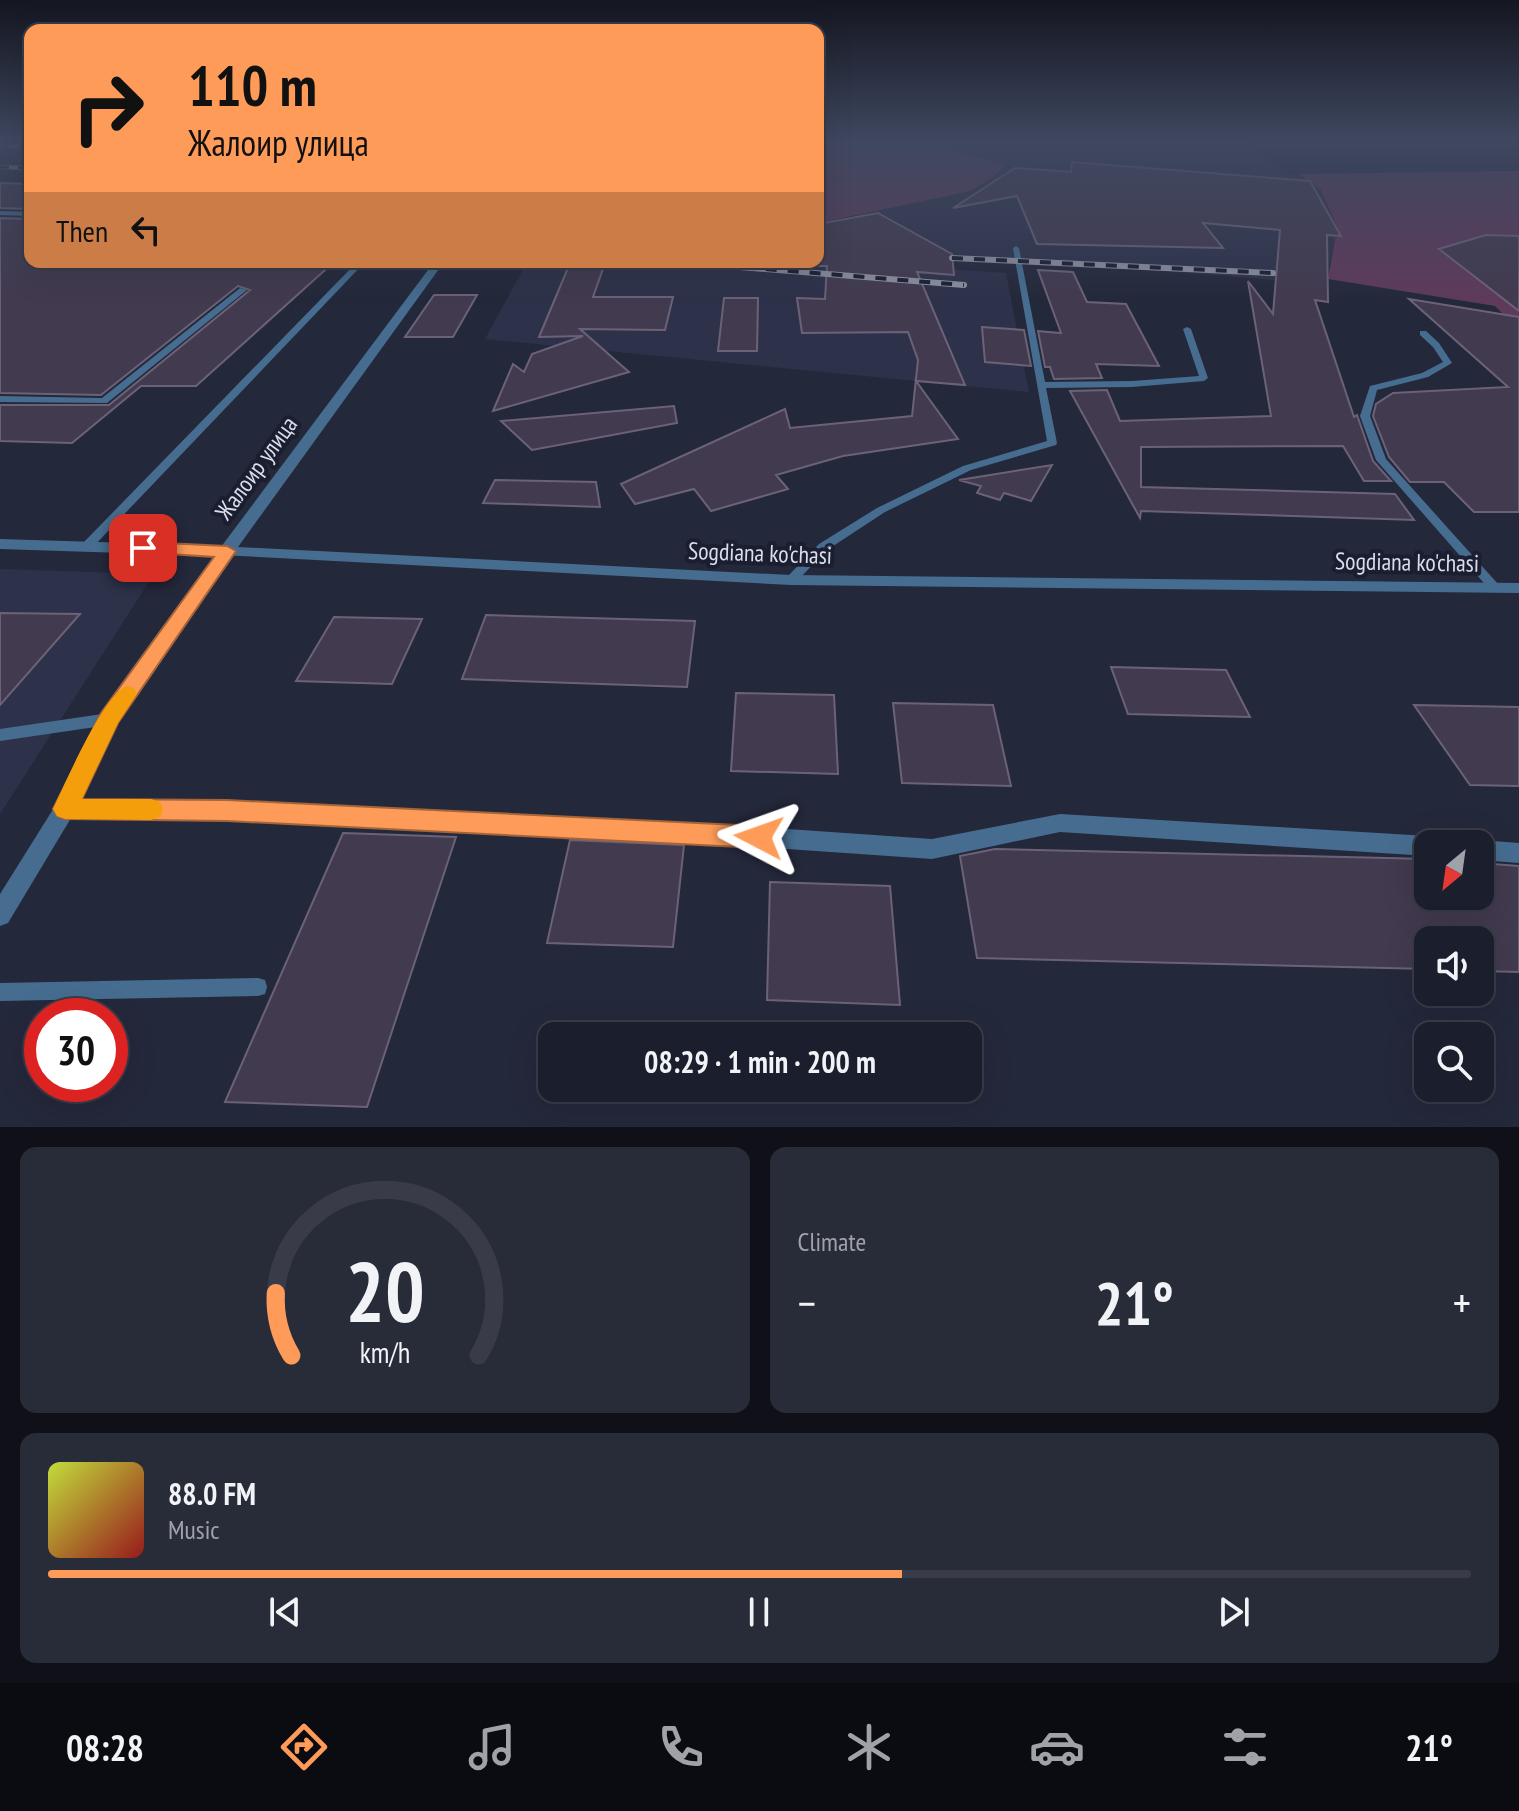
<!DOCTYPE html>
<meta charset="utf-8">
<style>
:root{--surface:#1b1e2c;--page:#282b38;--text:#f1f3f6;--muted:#a0a2a9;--line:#393c48;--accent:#fe9b59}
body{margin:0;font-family:"PT Sans Narrow",sans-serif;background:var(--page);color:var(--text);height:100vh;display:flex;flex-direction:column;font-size:30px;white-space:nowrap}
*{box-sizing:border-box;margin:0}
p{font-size:26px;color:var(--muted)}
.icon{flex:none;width:44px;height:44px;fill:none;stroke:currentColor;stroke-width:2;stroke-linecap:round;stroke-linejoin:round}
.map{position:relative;height:1127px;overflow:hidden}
.drawer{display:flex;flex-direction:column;gap:20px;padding:20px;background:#0f1018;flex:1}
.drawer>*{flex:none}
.guide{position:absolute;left:24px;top:24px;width:800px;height:244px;border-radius:16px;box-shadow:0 8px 32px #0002,0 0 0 2px var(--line);background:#fe9b59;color:#111;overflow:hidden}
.needle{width:52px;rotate:209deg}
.buttons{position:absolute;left:1414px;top:830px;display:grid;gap:16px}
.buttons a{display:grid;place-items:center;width:80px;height:80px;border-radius:16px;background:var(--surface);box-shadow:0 8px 32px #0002,0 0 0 2px var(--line);font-size:40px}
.speed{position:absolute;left:24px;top:998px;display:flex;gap:16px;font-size:40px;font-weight:700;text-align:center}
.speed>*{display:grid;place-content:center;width:104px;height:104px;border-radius:50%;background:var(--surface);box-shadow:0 8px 32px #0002,0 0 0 2px var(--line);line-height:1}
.speed .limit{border:12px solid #d22;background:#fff;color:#111}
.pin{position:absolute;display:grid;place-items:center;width:68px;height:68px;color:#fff;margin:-34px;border-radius:16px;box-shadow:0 4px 12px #0006}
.me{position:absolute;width:88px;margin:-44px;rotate:274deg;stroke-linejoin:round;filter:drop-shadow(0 0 6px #0008)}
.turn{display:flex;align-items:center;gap:28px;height:168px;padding:0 32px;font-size:36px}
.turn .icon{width:104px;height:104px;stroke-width:2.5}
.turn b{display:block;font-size:56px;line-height:68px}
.then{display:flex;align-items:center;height:76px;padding:0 32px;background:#0003;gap:16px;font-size:30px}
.big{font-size:60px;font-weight:800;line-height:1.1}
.drawer .widget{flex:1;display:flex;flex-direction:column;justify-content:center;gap:12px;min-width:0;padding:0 28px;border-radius:16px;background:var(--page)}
.drawer .dial{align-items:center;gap:0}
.dial svg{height:208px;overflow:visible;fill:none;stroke:var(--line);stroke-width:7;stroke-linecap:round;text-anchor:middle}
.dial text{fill:var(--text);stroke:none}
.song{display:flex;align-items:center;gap:24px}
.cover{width:96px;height:96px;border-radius:12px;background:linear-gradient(135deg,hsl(70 70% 55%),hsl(0 70% 35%))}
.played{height:8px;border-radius:4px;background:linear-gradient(90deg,var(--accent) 60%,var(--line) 60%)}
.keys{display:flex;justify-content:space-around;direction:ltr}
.heat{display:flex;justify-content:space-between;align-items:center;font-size:44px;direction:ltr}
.drawer .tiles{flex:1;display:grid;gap:20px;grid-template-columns:1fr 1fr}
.widget:last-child{grid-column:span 2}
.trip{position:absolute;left:538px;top:1022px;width:444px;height:80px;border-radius:16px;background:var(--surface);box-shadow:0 8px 32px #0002,0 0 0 2px var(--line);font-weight:800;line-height:80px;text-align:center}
.menu{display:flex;height:128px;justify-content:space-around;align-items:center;background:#0b0c12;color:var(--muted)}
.menu .icon{width:56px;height:56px}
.menu .selected{color:var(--accent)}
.menu b{font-size:36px;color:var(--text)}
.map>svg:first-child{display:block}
</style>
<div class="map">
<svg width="1519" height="1127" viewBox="0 0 1519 1127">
<rect width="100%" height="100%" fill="#24283b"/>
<!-- built -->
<path fill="#2d324a" d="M 934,142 L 1246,142 L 1285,174 L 1299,174 L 1321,190 L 1341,236 L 1335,238 L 1325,284 L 818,244 L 818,223 L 848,218 L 1005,166 L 933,145 Z
M 818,261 L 1006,273 L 1029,392 L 485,339 L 527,262 Z
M 0,569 L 154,574 L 0,814 Z"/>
<!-- green -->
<path fill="#5e3a5b" d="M 818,142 L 934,142 L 934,145 L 1005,165 L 993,177 L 970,191 L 818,223 Z
M 1519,171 L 1519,330 L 1495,306 L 1328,279 L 1335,238 L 1341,236 L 1321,190 L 1299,174 Z"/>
<!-- building -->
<path fill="#423a4f" stroke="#6b6278" stroke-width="2" d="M 1072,162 L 1310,181 L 1341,236 L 1327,235 L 1328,302 L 1315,300 L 1354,417 L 1357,415 L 1373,461 L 1391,481 L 1364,481 L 1343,446 L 1141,447 L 1141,487 L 1395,494 L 1414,520 L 1141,511 L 1140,518 L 1070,391 L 1107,390 L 1120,421 L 1271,416 L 1248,281 L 1273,314 L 1280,230 L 1203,223 L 1223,248 L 1037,244 L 1017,196 L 953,208 L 1015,168 L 1071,172 Z
M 0,183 L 30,184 L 30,209 L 0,208 Z
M 878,213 L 952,254 L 954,275 L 917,272 L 965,385 L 916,381 L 958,439 L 843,456 L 776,475 L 788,489 L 711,511 L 694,489 L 635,504 L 621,484 L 785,409 L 790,428 L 912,416 L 918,360 L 908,332 L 802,333 L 797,298 L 825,299 L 827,266 L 818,266 L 818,224 Z
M 0,218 L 30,219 L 30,262 L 334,262 L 196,386 L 141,386 L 72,443 L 0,441 L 0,405 L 109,405 L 250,290 L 238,286 L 101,395 L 0,393 Z
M 1486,235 L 1519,236 L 1519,311 L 1439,249 Z
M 570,263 L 605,263 L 593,297 L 673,297 L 665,330 L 580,329 L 629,372 L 493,411 L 513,364 L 524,372 L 532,354 L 583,336 L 539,337 Z
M 1038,270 L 1073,272 L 1087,302 L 1126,304 L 1159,366 L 1096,364 L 1102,378 L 1054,379 L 1050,367 L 1045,367 L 1038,331 L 1061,333 Z
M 434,295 L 477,295 L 453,337 L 405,337 Z
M 724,298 L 758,298 L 757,351 L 718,351 Z
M 1409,299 L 1519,317 L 1519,512 L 1474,512 L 1444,482 L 1410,482 L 1389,457 L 1373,416 L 1376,404 L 1393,393 L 1508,387 Z
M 982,327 L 1024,330 L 1031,366 L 985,362 Z
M 674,406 L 677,423 L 532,450 L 501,421 Z
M 1052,465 L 1031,501 L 1004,493 L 1000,500 L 977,493 L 981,486 L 959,480 Z
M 495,480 L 596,482 L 600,507 L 483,503 Z
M 0,613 L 80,614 L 0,705 Z
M 486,615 L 695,621 L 687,687 L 462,679 Z
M 334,617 L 422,619 L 392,684 L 296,681 Z
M 1111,667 L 1226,670 L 1250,717 L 1128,714 Z
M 736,693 L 834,695 L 838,774 L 731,771 Z
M 893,703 L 993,705 L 1011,786 L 902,783 Z
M 1414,705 L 1519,707 L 1519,786 L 1470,785 Z
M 343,833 L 456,837 L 367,1107 L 225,1102 Z
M 570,840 L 684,845 L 673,947 L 547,943 Z
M 995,849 L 1428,859 L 1428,896 L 1480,896 L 1480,863 L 1519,866 L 1519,972 L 1480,971 L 1480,940 L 1428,940 L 1428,969 L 977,958 L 960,856 Z
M 770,882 L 890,886 L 900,1005 L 767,1000 Z"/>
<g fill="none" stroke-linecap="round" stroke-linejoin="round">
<!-- service -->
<path fill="#466d90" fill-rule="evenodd" d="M 0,211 L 30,212 L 30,216 L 0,215 Z
M 1016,246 L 1019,248 L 1045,382 L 1132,381 L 1199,376 L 1183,329 L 1187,327 L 1191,329 L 1208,378 L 1204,381 L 1132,387 L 1046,388 L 1057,443 L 1056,445 L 971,470 L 885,512 L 827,550 L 795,583 L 787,583 L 785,580 L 787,577 L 819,544 L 877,508 L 963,466 L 1047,441 L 1013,248 Z
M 357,262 L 365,262 L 91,549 L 83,549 L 81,546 L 83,543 Z
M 240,288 L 247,290 L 107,403 L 0,402 L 0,396 L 102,398 Z
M 1420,331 L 1426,331 L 1439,343 L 1452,363 L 1428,377 L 1377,390 L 1370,416 L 1386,459 L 1498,584 L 1500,587 L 1498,590 L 1490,590 L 1376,460 L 1360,416 L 1370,386 L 1422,373 L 1443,362 L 1433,347 L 1420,335 Z
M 109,713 L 114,715 L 116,719 L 114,723 L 109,725 L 0,741 L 0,729 Z
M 258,978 L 265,980 L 267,987 L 265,994 L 258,996 L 0,1001 L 0,983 Z"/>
<!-- minor -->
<path fill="#466d90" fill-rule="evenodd" d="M 0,539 L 227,546 L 235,551 L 117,723 L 80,800 L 227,802 L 702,823 L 932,839 L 1060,814 L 1428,836 L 1436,839 L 1438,844 L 1428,844 L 1428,856 L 1060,832 L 932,859 L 702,843 L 227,820 L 71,818 L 8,923 L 0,926 L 0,894 L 57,803 L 102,714 L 216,556 L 0,549 Z
M 1480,840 L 1519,843 L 1519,863 L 1480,860 L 1480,844 L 1472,844 Z"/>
<!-- tertiary -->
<path fill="#466d90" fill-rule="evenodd" d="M 434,262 L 444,262 L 238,547 L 791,575 L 1519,583 L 1519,593 L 791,585 L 221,555 L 219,551 L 221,547 Z"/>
<!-- rail-far1 casing -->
<g stroke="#8d90a0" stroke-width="4">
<path id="rail-far1" d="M 0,146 L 30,147
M 0,167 L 30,168"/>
</g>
<!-- rail casing -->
<g stroke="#8d90a0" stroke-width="6">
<path id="rail" d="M 952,258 L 1273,273
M 678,262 L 964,285"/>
</g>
<!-- rail-far1 -->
<use href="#rail-far1" stroke="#1b1e31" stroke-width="3" stroke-dasharray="9" stroke-linecap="butt"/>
<!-- rail -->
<use href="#rail" stroke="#1b1e31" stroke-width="4" stroke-dasharray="11" stroke-linecap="butt"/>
</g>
<!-- sky -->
<linearGradient id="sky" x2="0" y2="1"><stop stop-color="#141620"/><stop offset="0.47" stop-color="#3f4860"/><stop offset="1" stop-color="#3f4860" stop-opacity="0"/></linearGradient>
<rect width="1519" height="300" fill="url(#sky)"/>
<!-- route -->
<path fill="#fe9b59" stroke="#a5653a" stroke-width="2" d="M 143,542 L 227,546 L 236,551 L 118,723 L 82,799 L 227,800 L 759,826 L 768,829 L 772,837 L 768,845 L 759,848 L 227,821 L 65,819 L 57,816 L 53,809 L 101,713 L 214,557 L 137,552 L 134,548 L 137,544 Z"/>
<!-- slow -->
<path fill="#f59e0b" d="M 127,686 L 134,688 L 137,694 L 118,723 L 82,799 L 151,799 L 160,802 L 163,810 L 160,817 L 151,820 L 65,819 L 57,816 L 53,809 C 65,784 104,693 127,686 Z"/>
<g text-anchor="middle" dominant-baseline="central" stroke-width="8" stroke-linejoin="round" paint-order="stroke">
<!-- street labels -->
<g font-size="24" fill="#daddea" stroke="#1b1e31">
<text transform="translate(256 468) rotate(-54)">Жалоир улица</text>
<text transform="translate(760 553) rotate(2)">Sogdiana ko'chasi</text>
<text transform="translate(1407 562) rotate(1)">Sogdiana ko'chasi</text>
</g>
</g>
</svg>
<div class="buttons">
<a><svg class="needle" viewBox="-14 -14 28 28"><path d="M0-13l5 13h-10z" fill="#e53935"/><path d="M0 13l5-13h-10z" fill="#a0a2a9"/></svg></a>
<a><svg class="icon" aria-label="sound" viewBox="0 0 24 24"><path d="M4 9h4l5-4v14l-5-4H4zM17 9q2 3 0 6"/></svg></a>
<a><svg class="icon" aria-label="search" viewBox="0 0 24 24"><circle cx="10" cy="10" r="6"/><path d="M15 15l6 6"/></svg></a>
</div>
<div class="speed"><div class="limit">30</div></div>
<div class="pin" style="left:143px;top:548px;background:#d93025"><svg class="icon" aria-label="arrive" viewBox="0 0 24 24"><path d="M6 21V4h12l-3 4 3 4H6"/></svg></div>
<svg class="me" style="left:759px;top:837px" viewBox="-20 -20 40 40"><path d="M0-17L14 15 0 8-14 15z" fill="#fe9b59" stroke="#fff" stroke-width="4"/></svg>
<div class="trip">08:29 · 1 min · 200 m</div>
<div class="guide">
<div class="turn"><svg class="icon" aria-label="right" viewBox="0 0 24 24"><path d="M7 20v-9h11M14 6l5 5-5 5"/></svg><div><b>110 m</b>Жалоир улица</div></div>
<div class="then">Then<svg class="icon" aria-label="left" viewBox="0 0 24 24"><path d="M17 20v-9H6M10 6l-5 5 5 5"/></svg></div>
</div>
</div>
<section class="drawer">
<div class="tiles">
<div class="widget dial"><svg viewBox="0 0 100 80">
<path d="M14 69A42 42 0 1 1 86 69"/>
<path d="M14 69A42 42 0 0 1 8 45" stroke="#fe9b59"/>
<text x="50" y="56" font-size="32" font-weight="700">20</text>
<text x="50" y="72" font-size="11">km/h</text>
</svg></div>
<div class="widget"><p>Climate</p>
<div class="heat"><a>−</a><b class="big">21°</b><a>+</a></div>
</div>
<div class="widget">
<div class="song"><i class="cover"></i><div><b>88.0 FM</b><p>Music</p></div></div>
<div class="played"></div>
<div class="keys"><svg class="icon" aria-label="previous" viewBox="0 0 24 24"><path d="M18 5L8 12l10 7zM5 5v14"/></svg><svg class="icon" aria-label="pause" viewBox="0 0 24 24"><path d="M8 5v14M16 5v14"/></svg><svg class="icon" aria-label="next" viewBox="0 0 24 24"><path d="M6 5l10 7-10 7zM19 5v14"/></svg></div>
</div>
</div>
</section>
<nav class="menu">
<b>08:28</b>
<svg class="icon selected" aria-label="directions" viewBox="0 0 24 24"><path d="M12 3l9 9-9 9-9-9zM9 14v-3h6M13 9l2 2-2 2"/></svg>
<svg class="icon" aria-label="music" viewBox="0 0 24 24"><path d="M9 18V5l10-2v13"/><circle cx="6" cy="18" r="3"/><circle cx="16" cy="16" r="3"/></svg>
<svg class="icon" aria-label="phone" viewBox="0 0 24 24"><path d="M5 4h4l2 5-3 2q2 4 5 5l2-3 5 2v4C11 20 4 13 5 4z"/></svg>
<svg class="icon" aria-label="climate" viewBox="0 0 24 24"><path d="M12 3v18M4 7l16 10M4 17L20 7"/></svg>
<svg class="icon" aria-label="car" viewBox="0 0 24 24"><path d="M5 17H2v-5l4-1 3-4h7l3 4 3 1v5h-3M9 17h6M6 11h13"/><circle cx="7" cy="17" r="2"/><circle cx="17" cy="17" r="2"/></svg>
<svg class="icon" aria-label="filters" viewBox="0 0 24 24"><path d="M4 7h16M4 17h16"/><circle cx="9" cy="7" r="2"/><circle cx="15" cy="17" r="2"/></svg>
<b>21°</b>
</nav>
